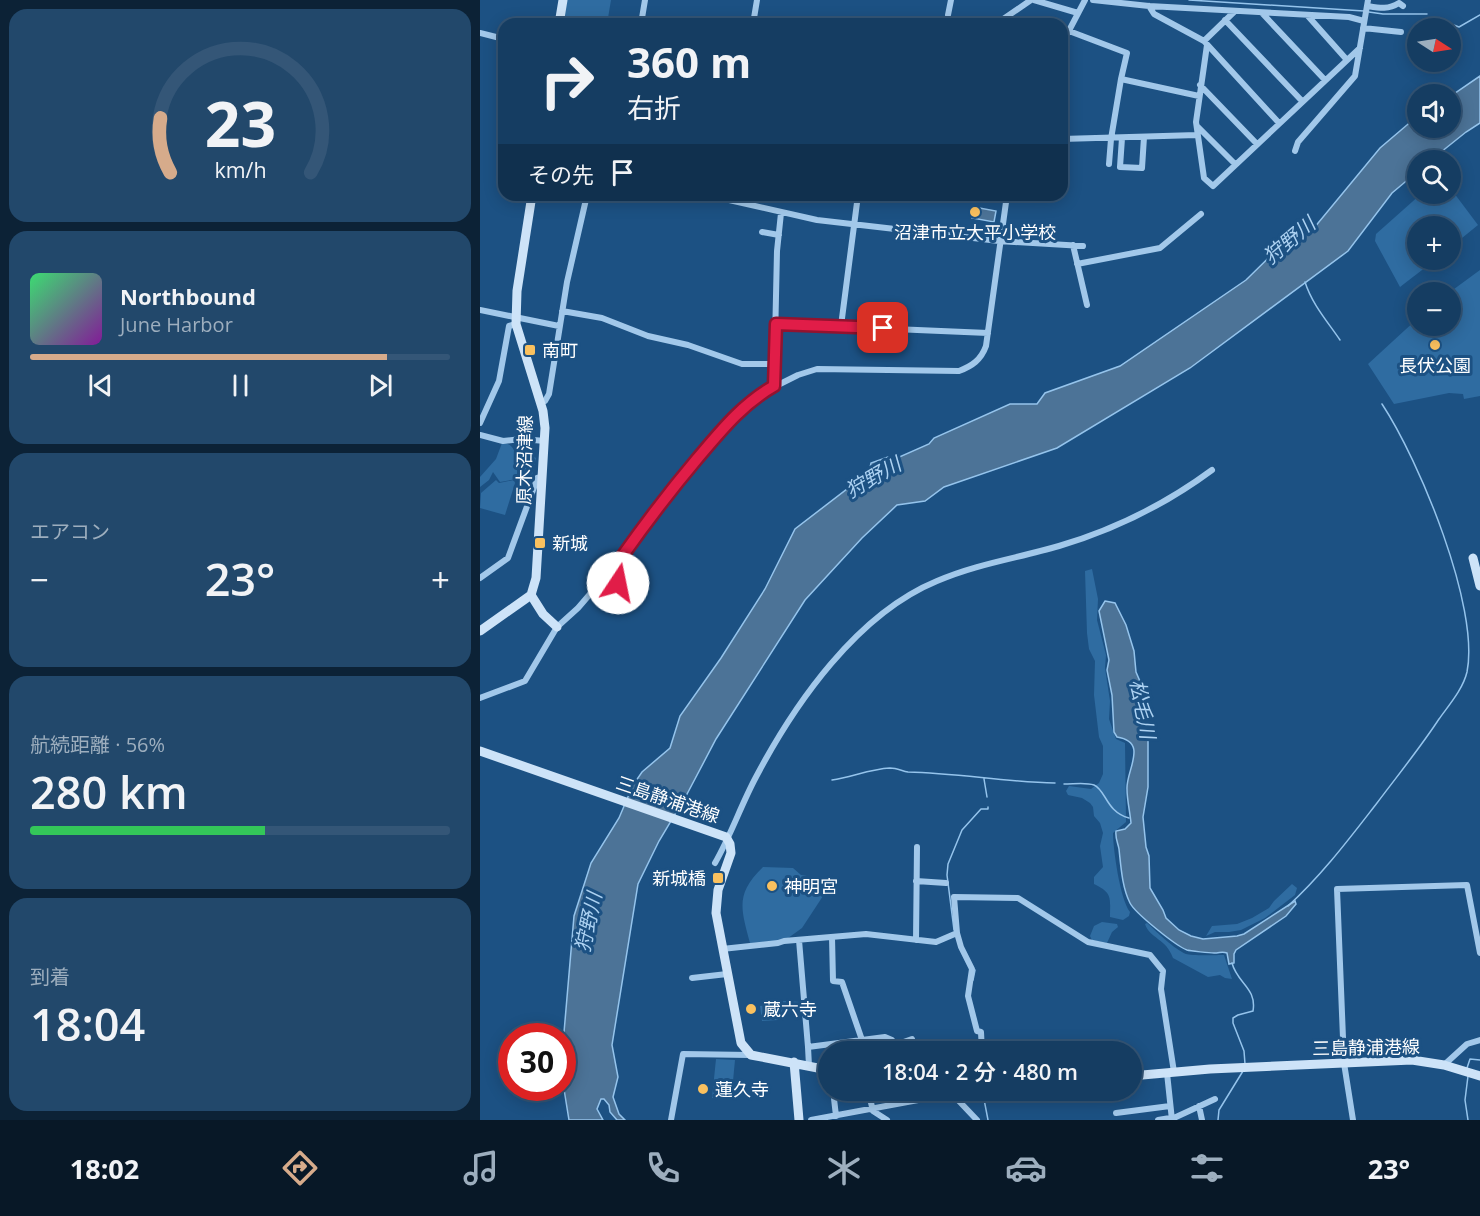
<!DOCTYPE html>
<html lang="ja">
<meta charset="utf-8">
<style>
:root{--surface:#153d62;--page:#22486b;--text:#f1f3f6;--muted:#9daebe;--line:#345677;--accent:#d6ab8b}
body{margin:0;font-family:"Open Sans","Noto Sans JP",sans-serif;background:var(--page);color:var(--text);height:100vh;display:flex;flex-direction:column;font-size:22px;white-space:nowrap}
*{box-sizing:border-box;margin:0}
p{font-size:20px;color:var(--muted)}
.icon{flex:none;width:33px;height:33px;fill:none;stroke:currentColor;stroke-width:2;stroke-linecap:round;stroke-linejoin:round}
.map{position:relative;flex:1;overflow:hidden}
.drawer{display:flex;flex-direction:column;gap:9px;padding:9px;background:#0c2236;width:480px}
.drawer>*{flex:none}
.guide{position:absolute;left:18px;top:18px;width:570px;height:183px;border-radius:18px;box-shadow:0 3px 15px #0003,0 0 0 2px var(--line);background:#153d62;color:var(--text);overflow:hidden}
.needle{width:39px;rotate:102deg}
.buttons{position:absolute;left:927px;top:18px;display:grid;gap:12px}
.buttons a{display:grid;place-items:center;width:54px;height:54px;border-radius:50%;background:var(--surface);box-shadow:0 3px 15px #0003,0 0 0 2px var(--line);font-size:30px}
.speed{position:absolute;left:18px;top:1023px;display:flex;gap:12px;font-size:30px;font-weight:700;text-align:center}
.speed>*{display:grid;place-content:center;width:78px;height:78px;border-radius:50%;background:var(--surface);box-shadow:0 3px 15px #0003,0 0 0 2px var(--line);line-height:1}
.speed .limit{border:9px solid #d22;background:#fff;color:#111}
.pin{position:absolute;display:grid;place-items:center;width:51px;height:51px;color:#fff;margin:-26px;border-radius:12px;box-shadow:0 3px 9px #0006}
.me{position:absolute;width:66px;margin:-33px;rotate:11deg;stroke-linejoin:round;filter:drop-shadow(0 0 4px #0008)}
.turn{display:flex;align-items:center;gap:21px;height:126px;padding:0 30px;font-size:27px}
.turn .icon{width:78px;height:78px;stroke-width:2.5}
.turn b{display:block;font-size:42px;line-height:51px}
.then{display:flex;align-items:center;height:57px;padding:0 30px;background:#0003;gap:12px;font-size:22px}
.big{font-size:45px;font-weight:600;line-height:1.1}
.drawer .widget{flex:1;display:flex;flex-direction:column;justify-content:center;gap:9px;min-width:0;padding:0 21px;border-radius:18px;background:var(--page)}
.drawer .dial{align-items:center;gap:0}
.dial svg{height:156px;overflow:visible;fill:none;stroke:var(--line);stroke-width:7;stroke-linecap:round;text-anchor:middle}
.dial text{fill:var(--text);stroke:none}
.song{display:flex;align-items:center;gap:18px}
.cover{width:72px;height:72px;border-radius:9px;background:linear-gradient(135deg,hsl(140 70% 55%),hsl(290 70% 35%))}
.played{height:6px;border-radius:3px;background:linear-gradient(90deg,var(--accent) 85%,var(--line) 85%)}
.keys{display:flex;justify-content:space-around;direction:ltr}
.heat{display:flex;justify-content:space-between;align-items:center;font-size:33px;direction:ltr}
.charge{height:9px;border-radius:4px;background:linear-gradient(90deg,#34c759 56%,var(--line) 0)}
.trip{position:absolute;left:338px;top:1041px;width:324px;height:60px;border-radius:30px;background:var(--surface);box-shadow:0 3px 15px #0003,0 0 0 2px var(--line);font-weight:600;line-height:60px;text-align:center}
.tab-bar{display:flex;height:96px;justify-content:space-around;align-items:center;background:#081827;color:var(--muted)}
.tab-bar .icon{width:42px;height:42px}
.tab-bar .current{color:var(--accent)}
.tab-bar b{font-size:27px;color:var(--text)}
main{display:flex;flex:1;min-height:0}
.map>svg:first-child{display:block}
</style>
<main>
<section class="drawer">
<div class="widget dial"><svg viewBox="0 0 100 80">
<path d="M14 69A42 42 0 1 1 86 69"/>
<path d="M14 69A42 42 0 0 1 9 41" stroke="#d6ab8b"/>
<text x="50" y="56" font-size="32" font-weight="700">23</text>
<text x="50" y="72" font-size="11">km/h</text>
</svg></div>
<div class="widget">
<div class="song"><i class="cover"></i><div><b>Northbound</b><p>June Harbor</p></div></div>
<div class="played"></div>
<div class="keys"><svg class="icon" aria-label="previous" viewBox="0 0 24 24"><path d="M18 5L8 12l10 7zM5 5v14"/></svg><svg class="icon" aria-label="pause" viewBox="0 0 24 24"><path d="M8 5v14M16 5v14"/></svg><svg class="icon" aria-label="next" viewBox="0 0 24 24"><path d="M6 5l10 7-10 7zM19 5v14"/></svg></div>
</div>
<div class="widget"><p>エアコン</p>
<div class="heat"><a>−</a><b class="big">23°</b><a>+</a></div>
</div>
<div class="widget"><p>航続距離 · 56%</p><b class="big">280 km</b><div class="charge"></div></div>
<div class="widget"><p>到着</p><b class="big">18:04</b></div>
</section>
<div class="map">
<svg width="1000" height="1120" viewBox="0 0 1000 1120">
<rect width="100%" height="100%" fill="#1c5183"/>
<!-- green -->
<path fill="#2f6ca1" d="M 87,0 L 131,0 L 127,24 L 83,24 Z
M 971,189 L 998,225 L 971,247 L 970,226 L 938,226 L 938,260 L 955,260 L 920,287 L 895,241 L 896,234 L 941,194 L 970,194 Z
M 1000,270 L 1000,396 L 984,399 L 983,394 L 969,393 L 914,404 L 888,364 L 937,319 L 938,326 L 970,326 L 970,292 Z
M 22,443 C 29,443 32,446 35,452 L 41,454 L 47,452 L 56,458 L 52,475 L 48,479 L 36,479 L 20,482 L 13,472 L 9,480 L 0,487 L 0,477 L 16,459 Z
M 16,480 L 19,483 L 34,480 L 35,483 L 25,515 L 0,508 L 1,493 Z
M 612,569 L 618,599 L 617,620 L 626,655 L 625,668 L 630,701 L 629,719 L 636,739 L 645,743 L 646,822 L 633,833 C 633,849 640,899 650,912 L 649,916 L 643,920 L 630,917 C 630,898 633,893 614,884 L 614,877 L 623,867 L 620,846 L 623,833 L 620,823 L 614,816 L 613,807 L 610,803 L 602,798 L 588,795 L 586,791 L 589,786 L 611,789 L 619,783 L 623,774 L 623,746 L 619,737 L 614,695 L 615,661 L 609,649 L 607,633 L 605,571 Z
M 283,867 L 313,868 L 321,875 L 333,877 L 343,896 L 322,928 L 304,941 L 270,943 C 261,909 255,894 283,867 Z
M 812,884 L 817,888 L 815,895 L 785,918 L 761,930 L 749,932 L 735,932 L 726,936 L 732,926 L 757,924 L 772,918 L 789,908 L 794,901 Z
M 622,922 L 637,924 L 638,927 L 632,932 L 627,943 L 612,940 L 610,936 L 614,926 Z
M 667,923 C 677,932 694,949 706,954 C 711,956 738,955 744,955 L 752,979 L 745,978 L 740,975 L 728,977 L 693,958 C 686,938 670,939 665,924 Z
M 304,1001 L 321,1002 L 322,1010 L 300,1013 L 298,1020 L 282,1021 L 280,1006 Z
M 236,1059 L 255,1060 L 253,1081 L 249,1081 L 244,1099 L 232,1098 Z"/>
<!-- water -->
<path fill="#4c7397" stroke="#95c4ec" stroke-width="1.5" d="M 1000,76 L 1000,123 L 986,132 L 951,160 L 938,160 L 937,172 L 912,193 L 868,251 L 710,368 L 577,448 L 464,487 L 445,501 L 417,505 L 382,538 L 325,600 L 236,739 L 206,796 L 179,841 L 158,884 L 132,1045 L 138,1077 L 133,1097 L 139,1114 L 145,1120 L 137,1120 L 130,1112 L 129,1105 L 124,1099 L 121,1099 L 117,1109 L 123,1120 L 89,1120 L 83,1083 L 83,1044 L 94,916 L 111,863 L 139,818 L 153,785 L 162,772 L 190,748 L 200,716 L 241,658 L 285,589 L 315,529 L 389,472 L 391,463 L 408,457 L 415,459 L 449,444 L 454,438 L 530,404 L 557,404 L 565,393 L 640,366 L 766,280 L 819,228 L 834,228 L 900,148 L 934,119 L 937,117 L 938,128 L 970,128 L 971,96 Z
M 494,207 L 516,211 L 514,222 L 492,218 Z
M 625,601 L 635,603 L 646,625 L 654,651 L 656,672 L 662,686 L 662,714 L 668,738 L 668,787 L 663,817 L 666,847 L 669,856 L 670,888 L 683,910 L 686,918 L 699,930 L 711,936 L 723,939 L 757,936 L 764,934 L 815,901 L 816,904 L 806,916 L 756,950 L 754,954 L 754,963 L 749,964 L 747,953 C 742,951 740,953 734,953 C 730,953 710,951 707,950 C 696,946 655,913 650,903 C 642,887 641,867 639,849 C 638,843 635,838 636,831 L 645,829 L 651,823 C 650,812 647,800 647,789 C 646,770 669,742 637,737 L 634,732 L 632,695 L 627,670 L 629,660 L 619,611 Z"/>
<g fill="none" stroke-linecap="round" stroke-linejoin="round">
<!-- stream -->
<path stroke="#95c4ec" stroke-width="1.5" d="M 709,0 L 884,11
M 889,12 L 903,14 L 947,14
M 971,24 L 979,27 L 1000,15
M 825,282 C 832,304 847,321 860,340
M 504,779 L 507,797
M 352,780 C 372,777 390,769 410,768 C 417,768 422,771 428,772 C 477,773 526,782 575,783
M 584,784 C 594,784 606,782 614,785 C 626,790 626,812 649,818
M 808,906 C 842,875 869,839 897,803 C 918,775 940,748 959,719 C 969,705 983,689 987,672 C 1000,607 939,460 902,404
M 474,930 L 467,875 L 468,864 L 482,830 L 501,809 L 508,809 L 508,807
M 752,963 C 757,983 777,988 773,1011 L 758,1015 L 753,1018 L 753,1023 L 764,1051 L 765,1064
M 493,980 L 495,970
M 987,1068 L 990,1059 L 1000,1060
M 503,1094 L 508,1120
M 738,1120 L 739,1110 L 763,1071
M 988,1120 L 985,1100 L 988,1076"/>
<!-- street -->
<path stroke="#a2c8ea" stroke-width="6" d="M 554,0 L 598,13
M 613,0 L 669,6 L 869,17 L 884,21
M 669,6 L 674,14 L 724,41 L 799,123
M 887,6 C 899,8 908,10 919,3 L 923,6
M 782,13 L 845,80
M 468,15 L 471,0
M 827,15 L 867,60
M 745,20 L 822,101
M 161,24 L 165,0
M 273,24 L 277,0
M 516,24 L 551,0
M 883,28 L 921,32
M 589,31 L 647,53 L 641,79 L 719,96
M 0,33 L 24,39
M 724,41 L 755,11
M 582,44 L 605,0
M 727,45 L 716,122 L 724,178 L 733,186 L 880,48
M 720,85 L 777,144
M 582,116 L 583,109
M 717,126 L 755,164
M 642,138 L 640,167 L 662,168 L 664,137
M 582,139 L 717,135
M 815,151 L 818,142 L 875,76 L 888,0
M 629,164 L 631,139 L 641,79
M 227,195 L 337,220 L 519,241 L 603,246
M 282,232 L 299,235
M 593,245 L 607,305
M 597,264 L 680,248 L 721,214
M 0,310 L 79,326
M 82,311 L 122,318 L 168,336 L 208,345 L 262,364 L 294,364
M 296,324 L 508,333
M 361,326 L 378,195
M 294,386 L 297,251 L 301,213
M 60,403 L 65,401 L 69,394 L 87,282 L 107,195
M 0,423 L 19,381 L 29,326 L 36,324
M 0,435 L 23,441 L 42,439 L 65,441
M 0,578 L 28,558 L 56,482 L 57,478 L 61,477
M 138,583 L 141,558
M 0,698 L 45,681 L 77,627 L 98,608 L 141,558 L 180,504 L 256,415 L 286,391 L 318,375 L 337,369 L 479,371 C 492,366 501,360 506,346 L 527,195
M 235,863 C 251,835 261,805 276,777 C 315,703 377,614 457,581 C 496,564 538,558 579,546 C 633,530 686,504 732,470
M 436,881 L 466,883
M 352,937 L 353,981 L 362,982 L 382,1040
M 319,940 L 328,1047
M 436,940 L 437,847
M 242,949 L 298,943 L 304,941 L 386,934 L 456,942 L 477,933
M 212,978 L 247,974
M 415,1045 L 432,1039
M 502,1052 L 501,1032 L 497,1031 L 488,996 L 492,969 L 481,947 L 477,933 L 474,897 L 538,898 L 608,942 L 670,955 L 683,971 L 681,989 L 694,1072
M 964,1065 L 987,1044 L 1000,1040
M 329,1066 L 328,1047 L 405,1037 L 412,1040 L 419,1052
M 687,1073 L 692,1120
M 353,1090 L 356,1116
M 388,1090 L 393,1111 L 407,1120
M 423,1090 L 425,1102
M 602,1090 L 604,1100
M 719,1106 L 722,1120
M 636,1113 L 690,1106
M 191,1120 L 203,1054 L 270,1055
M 331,1120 L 465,1095 L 473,1092 L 478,1100 L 497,1120
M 678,1120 L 696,1117 L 735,1099
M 873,1120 L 864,1063 L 857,889 L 987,885 L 1000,953"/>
<!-- secondary -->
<path stroke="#cde3f8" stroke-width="9" d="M 79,24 L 83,0
M 993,558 L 1000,586
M 51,595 L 63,614 L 77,627
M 0,631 L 51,595 L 56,578 L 65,428 L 63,411 L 36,324 L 37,291 L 52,195
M 0,751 L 246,837 L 250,844 L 251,853 L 238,890 L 236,913 L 261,1043 L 271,1055 L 348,1070
M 314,1062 L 319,1120
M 651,1076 L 730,1069 L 932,1060 L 964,1065 L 1000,1076
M 466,1090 L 505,1090"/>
</g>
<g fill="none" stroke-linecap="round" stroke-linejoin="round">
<!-- route casing -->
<g stroke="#92132f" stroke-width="15">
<path id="route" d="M 138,583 L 142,567 L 141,558 C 165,524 190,491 217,459 C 240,432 262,404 294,386 L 296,324 L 403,328"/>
</g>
<!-- route -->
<use href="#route" stroke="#e11d48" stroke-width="10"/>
</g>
<!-- markers -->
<g fill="#fac15f" stroke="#1c5183" stroke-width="2">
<circle cx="495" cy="212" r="6"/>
<circle cx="955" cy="345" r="6"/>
<rect x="44" y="344" width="12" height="12" rx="3"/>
<rect x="54" y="537" width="12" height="12" rx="3"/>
<rect x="232" y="872" width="12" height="12" rx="3"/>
<circle cx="292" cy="886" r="6"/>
<circle cx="271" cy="1009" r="6"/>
<circle cx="223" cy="1089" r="6"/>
</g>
<g text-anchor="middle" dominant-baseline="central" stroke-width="6" stroke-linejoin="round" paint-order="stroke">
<!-- poi labels -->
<g font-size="18" fill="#fff" stroke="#1c5183" text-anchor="start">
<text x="495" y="232" text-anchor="middle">沼津市立大平小学校</text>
<text x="62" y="350">南町</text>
<text x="955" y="365" text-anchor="middle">長伏公園</text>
<text x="72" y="543">新城</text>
<text x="226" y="878" text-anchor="end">新城橋</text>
<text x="304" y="886">神明宮</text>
<text x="283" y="1009">蔵六寺</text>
<text x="235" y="1089">蓮久寺</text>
</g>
<!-- street labels -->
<g font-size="18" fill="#fff" stroke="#1c5183">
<text transform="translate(44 460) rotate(-89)">原木沼津線</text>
<text transform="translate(188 799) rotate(19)">三島静浦港線</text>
<text transform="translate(886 1047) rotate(-1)">三島静浦港線</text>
</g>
<!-- water labels -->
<g font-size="20" font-style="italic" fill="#add2f2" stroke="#1c5183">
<text transform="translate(809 240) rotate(-40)">狩野川</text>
<text transform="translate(393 477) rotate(-30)">狩野川</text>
<text transform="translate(663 709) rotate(79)">松毛川</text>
<text transform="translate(108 922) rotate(-78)">狩野川</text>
</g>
</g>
</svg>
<div class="buttons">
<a><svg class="needle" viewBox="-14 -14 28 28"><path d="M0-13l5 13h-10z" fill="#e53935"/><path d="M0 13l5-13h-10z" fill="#9daebe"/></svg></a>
<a><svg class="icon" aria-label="sound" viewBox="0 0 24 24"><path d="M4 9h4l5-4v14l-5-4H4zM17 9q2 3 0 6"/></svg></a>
<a><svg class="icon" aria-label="search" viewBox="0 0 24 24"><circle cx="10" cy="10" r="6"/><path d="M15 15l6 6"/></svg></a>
<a>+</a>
<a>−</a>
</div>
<div class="speed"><div class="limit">30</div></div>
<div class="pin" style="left:403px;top:328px;background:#d93025"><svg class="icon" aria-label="arrive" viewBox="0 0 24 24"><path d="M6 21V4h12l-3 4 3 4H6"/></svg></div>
<svg class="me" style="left:138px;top:583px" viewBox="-20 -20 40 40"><circle r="19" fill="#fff"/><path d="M0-13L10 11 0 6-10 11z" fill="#e11d48"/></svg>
<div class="trip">18:04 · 2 分 · 480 m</div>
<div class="guide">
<div class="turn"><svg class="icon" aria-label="right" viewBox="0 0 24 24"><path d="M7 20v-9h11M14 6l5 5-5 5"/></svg><div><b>360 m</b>右折</div></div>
<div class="then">その先<svg class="icon" aria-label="arrive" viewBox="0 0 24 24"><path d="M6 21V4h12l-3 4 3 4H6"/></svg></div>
</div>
</div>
</main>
<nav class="tab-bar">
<b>18:02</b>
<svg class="icon current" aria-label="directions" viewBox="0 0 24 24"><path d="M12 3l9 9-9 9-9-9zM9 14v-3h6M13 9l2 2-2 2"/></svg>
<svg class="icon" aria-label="music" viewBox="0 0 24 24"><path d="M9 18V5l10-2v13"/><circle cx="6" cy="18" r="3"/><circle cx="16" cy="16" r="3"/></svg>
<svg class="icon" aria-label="phone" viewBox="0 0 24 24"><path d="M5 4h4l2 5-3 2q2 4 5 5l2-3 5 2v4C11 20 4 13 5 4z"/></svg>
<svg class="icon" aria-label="climate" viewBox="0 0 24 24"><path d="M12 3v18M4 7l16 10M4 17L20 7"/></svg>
<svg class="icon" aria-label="car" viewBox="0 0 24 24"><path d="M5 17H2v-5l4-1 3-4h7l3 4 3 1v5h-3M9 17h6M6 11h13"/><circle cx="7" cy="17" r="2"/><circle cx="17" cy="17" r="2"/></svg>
<svg class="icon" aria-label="filters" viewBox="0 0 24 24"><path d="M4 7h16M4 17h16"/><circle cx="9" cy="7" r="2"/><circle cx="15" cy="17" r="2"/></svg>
<b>23°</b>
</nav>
